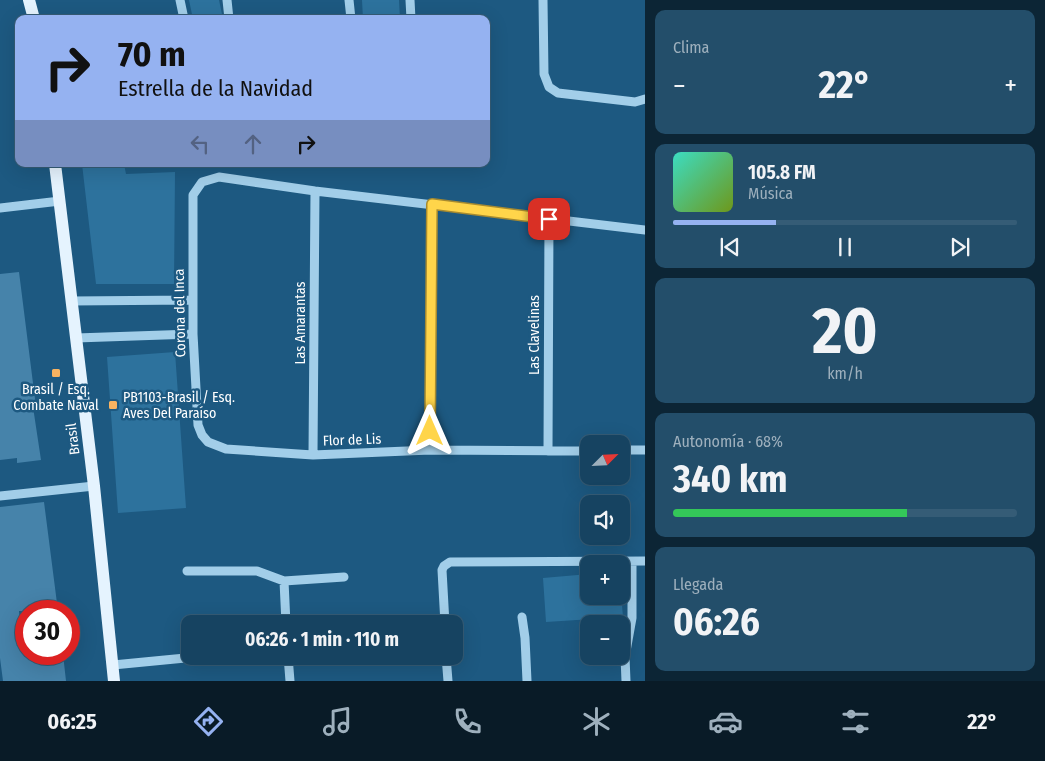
<!DOCTYPE html>
<html lang="es">
<meta charset="utf-8">
<style>
:root{--surface:#164361;--page:#234e6a;--text:#f1f3f6;--muted:#9eb0bd;--line:#355c76;--accent:#95b2f1}
body{margin:0;font-family:"Fira Sans Condensed",sans-serif;background:var(--page);color:var(--text);height:100vh;display:flex;flex-direction:column;font-size:19px;white-space:nowrap}
*{box-sizing:border-box;margin:0}
p{font-size:16px;color:var(--muted)}
.icon{flex:none;width:28px;height:28px;fill:none;stroke:currentColor;stroke-width:2;stroke-linecap:round;stroke-linejoin:round}
.map{position:relative;flex:1;overflow:hidden}
.side{display:flex;flex-direction:column;gap:10px;padding:10px;background:#0c2535;width:400px}
.side>*{flex:none}
.banner{position:absolute;left:15px;top:15px;width:475px;height:152px;border-radius:10px;box-shadow:0 5px 20px #0002,0 0 0 1px var(--line);background:#95b2f1;color:#111;overflow:hidden}
.needle{width:32px;rotate:66deg}
.fabs{position:absolute;left:580px;top:435px;display:grid;gap:10px}
.fabs a{display:grid;place-items:center;width:50px;height:50px;border-radius:10px;background:var(--surface);box-shadow:0 5px 20px #0002,0 0 0 1px var(--line);font-size:25px}
.speed{position:absolute;left:15px;top:600px;display:flex;gap:10px;font-size:25px;font-weight:700;text-align:center}
.speed>*{display:grid;place-content:center;width:65px;height:65px;border-radius:50%;background:var(--surface);box-shadow:0 5px 20px #0002,0 0 0 1px var(--line);line-height:1}
.speed .limit{border:8px solid #d22;background:#fff;color:#111}
.pin{position:absolute;display:grid;place-items:center;width:42px;height:42px;color:#fff;margin:-21px;border-radius:10px;box-shadow:0 2px 8px #0006}
.me{position:absolute;width:55px;margin:-28px;rotate:0deg;stroke-linejoin:round;filter:drop-shadow(0 0 4px #0008)}
.turn{display:flex;align-items:center;gap:18px;height:105px;padding:0 20px;font-size:22px}
.turn .icon{width:65px;height:65px;stroke-width:2.5}
.turn b{display:block;font-size:35px;line-height:42px}
.lanes{display:flex;align-items:center;height:48px;padding:0 20px;background:#0003;justify-content:center;gap:25px;direction:ltr}
.lanes .off{opacity:.35}
.big{font-size:38px;font-weight:700;line-height:1.1}
.side .widget{flex:1;display:flex;flex-direction:column;justify-content:center;gap:8px;min-width:0;padding:0 18px;border-radius:10px;background:var(--page)}
.side .dial{align-items:center;gap:0}
.dial b{font-size:65px;line-height:1}
.song{display:flex;align-items:center;gap:15px}
.cover{width:60px;height:60px;border-radius:8px;background:linear-gradient(135deg,hsl(170 70% 55%),hsl(80 70% 35%))}
.played{height:5px;border-radius:2px;background:linear-gradient(90deg,var(--accent) 30%,var(--line) 30%)}
.keys{display:flex;justify-content:space-around;direction:ltr}
.heat{display:flex;justify-content:space-between;align-items:center;font-size:28px;direction:ltr}
.charge{height:8px;border-radius:4px;background:linear-gradient(90deg,#34c759 68%,var(--line) 0)}
.trip{position:absolute;left:181px;top:615px;width:282px;height:50px;border-radius:10px;background:var(--surface);box-shadow:0 5px 20px #0002,0 0 0 1px var(--line);font-weight:700;line-height:50px;text-align:center}
.dock{display:flex;height:80px;justify-content:space-around;align-items:center;background:#091b27;color:var(--muted)}
.dock .icon{width:35px;height:35px}
.dock .selected{color:var(--accent)}
.dock b{font-size:22px;color:var(--text)}
main{display:flex;flex:1;min-height:0}
.map>svg:first-child{display:block}
</style>
<main>
<div class="map">
<svg width="645" height="681" viewBox="0 0 645 681">
<rect width="100%" height="100%" fill="#1d5981"/>
<!-- green -->
<path fill="#2d729d" d="M 189,0 L 219,0 L 223,19 L 193,19 Z
M 362,0 L 399,0 L 400,19 L 363,19 Z
M 82,164 L 124,164 L 126,174 L 175,172 L 174,284 L 96,284 Z
M 175,352 L 186,508 L 118,513 L 107,357 Z
M 589,574 L 589,596 L 621,596 L 621,594 L 623,617 L 546,622 L 543,578 Z"/>
<!-- building -->
<path fill="#4683aa" d="M 19,272 L 36,407 L 33,407 L 41,460 L 17,463 L 17,458 L 0,460 L 0,274 Z
M 44,502 L 58,611 L 19,611 L 21,631 L 24,654 L 63,654 L 66,681 L 3,681 L 0,658 L 0,507 Z"/>
<g fill="none" stroke-linecap="round" stroke-linejoin="round">
<!-- minor -->
<path stroke="#a2cee9" stroke-width="9" d="M 180,0 L 184,19
M 227,0 L 229,19
M 349,0 L 351,19
M 410,0 L 411,19
M 543,0 L 544,74 L 549,87 L 558,93 L 635,102 L 645,99
M 0,208 L 60,201
M 71,301 L 193,300
M 76,338 L 193,334
M 430,450 L 430,336 L 432,204
M 621,450 L 645,450
M 548,451 L 549,219
M 589,451 L 430,450 L 313,455 L 226,449 L 208,442 L 202,435 L 198,425 L 193,334 L 193,195 L 202,182 L 219,177 L 315,191 L 645,230
M 313,455 L 315,191
M 0,496 L 94,486
M 187,571 L 257,571 L 284,581
M 522,617 L 525,638 L 527,681
M 286,624 L 284,581 L 344,577
M 445,624 L 442,570 L 444,566 L 450,562 L 645,561
M 288,656 L 290,681
M 446,656 L 448,681
M 113,665 L 206,656
M 626,681 L 625,657 L 632,618 L 632,562"/>
<!-- major -->
<path stroke="#e5f3fe" stroke-width="12" d="M 29,0 L 34,19
M 55,164 L 94,486 L 114,681"/>
</g>
<g fill="none" stroke-linecap="round" stroke-linejoin="round">
<!-- route casing -->
<g stroke="#a68a30" stroke-width="12">
<path id="route" d="M 430,431 L 432,204 L 549,219"/>
</g>
<!-- route -->
<use href="#route" stroke="#ffd54a" stroke-width="9"/>
</g>
<!-- markers -->
<g fill="#f8b361" stroke="#1d5981" stroke-width="2">
<rect x="51" y="368" width="10" height="10" rx="2.5"/>
<rect x="108" y="400" width="10" height="10" rx="2.5"/>
</g>
<g text-anchor="middle" dominant-baseline="central" stroke-width="5" stroke-linejoin="round" paint-order="stroke">
<!-- street labels -->
<g font-size="14" fill="#fff" stroke="#1d5981">
<text transform="translate(180 313) rotate(-91)">Corona del Inca</text>
<text transform="translate(300 323) rotate(-90)">Las Amarantas</text>
<text transform="translate(534 335) rotate(-90)">Las Clavelinas</text>
<text transform="translate(73 439) rotate(-97)">Brasil</text>
<text transform="translate(352 440) rotate(-2)">Flor de Lis</text>
</g>
<!-- poi labels -->
<g font-size="14" fill="#fff" stroke="#1d5981">
<text x="56" y="389">Brasil / Esq.<tspan x="56" dy="16">Combate Naval</tspan></text>
<text x="123" y="397" text-anchor="start">PB1103-Brasil / Esq.<tspan x="123" dy="16">Aves Del Paraíso</tspan></text>
</g>
</g>
</svg>
<div class="fabs">
<a><svg class="needle" viewBox="-14 -14 28 28"><path d="M0-13l5 13h-10z" fill="#e53935"/><path d="M0 13l5-13h-10z" fill="#9eb0bd"/></svg></a>
<a><svg class="icon" aria-label="sound" viewBox="0 0 24 24"><path d="M4 9h4l5-4v14l-5-4H4zM17 9q2 3 0 6"/></svg></a>
<a>+</a>
<a>−</a>
</div>
<div class="speed"><div class="limit">30</div></div>
<div class="pin" style="left:549px;top:219px;background:#d93025"><svg class="icon" aria-label="arrive" viewBox="0 0 24 24"><path d="M6 21V4h12l-3 4 3 4H6"/></svg></div>
<svg class="me" style="left:430px;top:431px" viewBox="-20 -20 40 40"><path d="M0-17L14 15 0 8-14 15z" fill="#ffd54a" stroke="#fff" stroke-width="4"/></svg>
<div class="trip">06:26 · 1 min · 110 m</div>
<div class="banner">
<div class="turn"><svg class="icon" aria-label="right" viewBox="0 0 24 24"><path d="M7 20v-9h11M14 6l5 5-5 5"/></svg><div><b>70 m</b>Estrella de la Navidad</div></div>
<div class="lanes"><svg class="icon off" aria-label="left" viewBox="0 0 24 24"><path d="M17 20v-9H6M10 6l-5 5 5 5"/></svg><svg class="icon off" aria-label="ahead" viewBox="0 0 24 24"><path d="M12 20V5M6 11l6-6 6 6"/></svg><svg class="icon" aria-label="right" viewBox="0 0 24 24"><path d="M7 20v-9h11M14 6l5 5-5 5"/></svg></div>
</div>
</div>
<section class="side">
<div class="widget"><p>Clima</p>
<div class="heat"><a>−</a><b class="big">22°</b><a>+</a></div>
</div>
<div class="widget">
<div class="song"><i class="cover"></i><div><b>105.8 FM</b><p>Música</p></div></div>
<div class="played"></div>
<div class="keys"><svg class="icon" aria-label="previous" viewBox="0 0 24 24"><path d="M18 5L8 12l10 7zM5 5v14"/></svg><svg class="icon" aria-label="pause" viewBox="0 0 24 24"><path d="M8 5v14M16 5v14"/></svg><svg class="icon" aria-label="next" viewBox="0 0 24 24"><path d="M6 5l10 7-10 7zM19 5v14"/></svg></div>
</div>
<div class="widget dial"><b>20</b><p>km/h</p></div>
<div class="widget"><p>Autonomía · 68%</p><b class="big">340 km</b><div class="charge"></div></div>
<div class="widget"><p>Llegada</p><b class="big">06:26</b></div>
</section>
</main>
<nav class="dock">
<b>06:25</b>
<svg class="icon selected" aria-label="directions" viewBox="0 0 24 24"><path d="M12 3l9 9-9 9-9-9zM9 14v-3h6M13 9l2 2-2 2"/></svg>
<svg class="icon" aria-label="music" viewBox="0 0 24 24"><path d="M9 18V5l10-2v13"/><circle cx="6" cy="18" r="3"/><circle cx="16" cy="16" r="3"/></svg>
<svg class="icon" aria-label="phone" viewBox="0 0 24 24"><path d="M5 4h4l2 5-3 2q2 4 5 5l2-3 5 2v4C11 20 4 13 5 4z"/></svg>
<svg class="icon" aria-label="climate" viewBox="0 0 24 24"><path d="M12 3v18M4 7l16 10M4 17L20 7"/></svg>
<svg class="icon" aria-label="car" viewBox="0 0 24 24"><path d="M5 17H2v-5l4-1 3-4h7l3 4 3 1v5h-3M9 17h6M6 11h13"/><circle cx="7" cy="17" r="2"/><circle cx="17" cy="17" r="2"/></svg>
<svg class="icon" aria-label="filters" viewBox="0 0 24 24"><path d="M4 7h16M4 17h16"/><circle cx="9" cy="7" r="2"/><circle cx="15" cy="17" r="2"/></svg>
<b>22°</b>
</nav>
